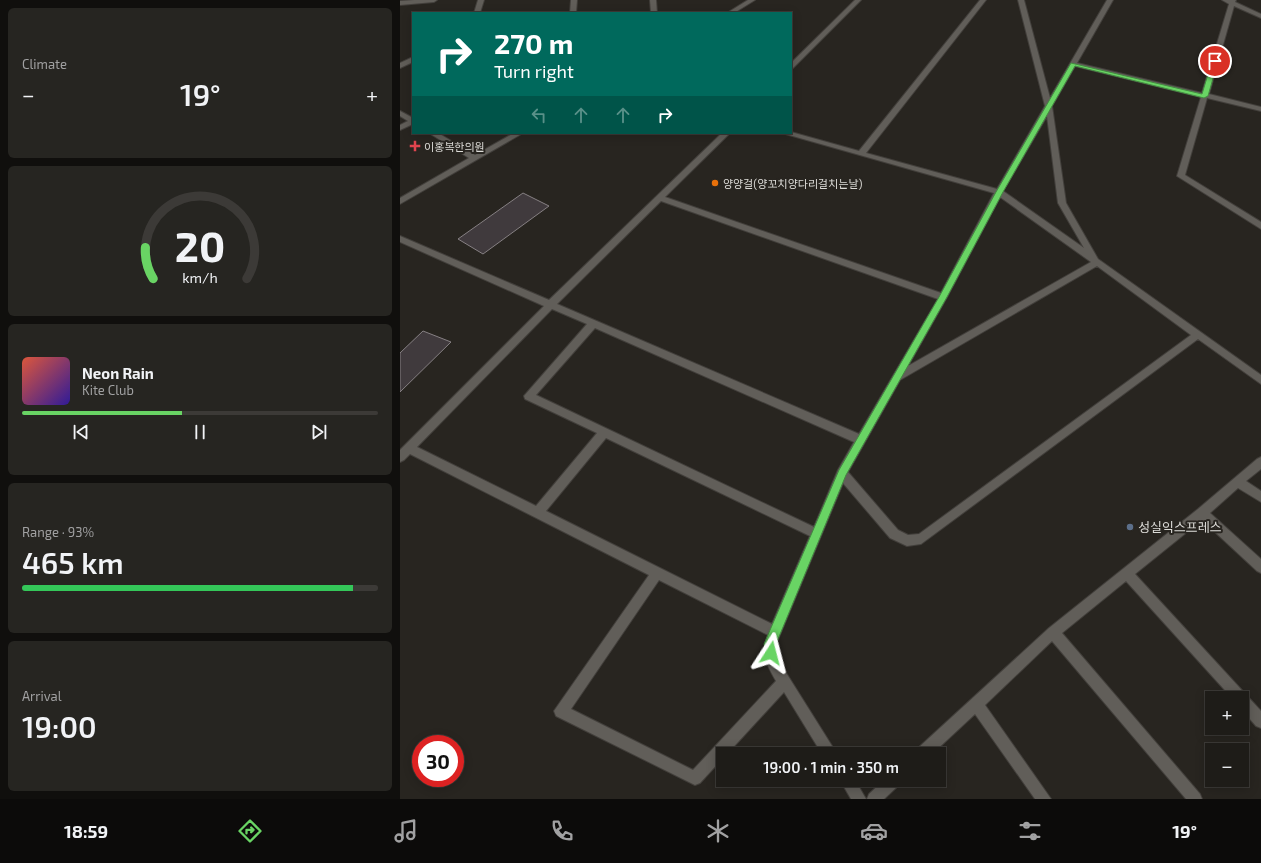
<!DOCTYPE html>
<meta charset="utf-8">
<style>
:root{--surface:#1e1c18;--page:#262521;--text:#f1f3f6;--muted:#a1a1a2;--line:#3c3a37;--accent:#69d464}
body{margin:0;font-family:"Exo 2","Noto Sans KR",sans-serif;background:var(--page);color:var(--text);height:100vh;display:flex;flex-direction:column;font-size:15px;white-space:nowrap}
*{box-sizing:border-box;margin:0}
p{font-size:13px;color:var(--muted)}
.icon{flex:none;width:22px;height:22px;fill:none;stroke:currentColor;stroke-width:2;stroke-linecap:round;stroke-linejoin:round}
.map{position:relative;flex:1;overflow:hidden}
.side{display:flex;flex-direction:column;gap:8px;padding:8px;background:#100f0d;width:400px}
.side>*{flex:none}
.guide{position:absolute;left:12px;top:12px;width:380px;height:122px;border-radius:0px;box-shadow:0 2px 10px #0003,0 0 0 1px var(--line);background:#00695c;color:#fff;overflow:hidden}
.fabs{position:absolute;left:805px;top:691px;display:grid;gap:8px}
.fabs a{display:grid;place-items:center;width:44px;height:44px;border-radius:0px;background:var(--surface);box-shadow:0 2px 10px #0003,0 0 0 1px var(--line);font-size:20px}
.speed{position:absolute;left:12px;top:735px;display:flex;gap:8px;font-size:20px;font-weight:700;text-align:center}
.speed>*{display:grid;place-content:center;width:52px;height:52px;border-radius:50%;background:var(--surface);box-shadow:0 2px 10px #0003,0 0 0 1px var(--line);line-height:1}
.speed .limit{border:6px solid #d22;background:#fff;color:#111}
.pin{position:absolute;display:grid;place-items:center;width:34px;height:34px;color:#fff;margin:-17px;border:2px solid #fff;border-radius:50%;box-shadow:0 1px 4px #0007}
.me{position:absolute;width:44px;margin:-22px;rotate:9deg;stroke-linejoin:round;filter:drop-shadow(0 0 3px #0008)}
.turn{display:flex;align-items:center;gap:14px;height:84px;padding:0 16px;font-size:18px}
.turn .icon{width:52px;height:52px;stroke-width:2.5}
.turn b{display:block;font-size:28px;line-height:34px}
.lanes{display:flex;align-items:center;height:38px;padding:0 16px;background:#0003;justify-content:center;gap:20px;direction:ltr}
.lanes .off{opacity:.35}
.big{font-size:30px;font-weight:600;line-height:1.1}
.side .tile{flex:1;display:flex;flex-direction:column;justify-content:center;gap:6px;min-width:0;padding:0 14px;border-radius:6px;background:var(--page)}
.side .dial{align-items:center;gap:0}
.dial svg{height:104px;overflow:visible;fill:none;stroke:var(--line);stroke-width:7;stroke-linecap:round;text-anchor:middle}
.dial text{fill:var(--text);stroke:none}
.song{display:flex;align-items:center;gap:12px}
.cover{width:48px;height:48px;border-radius:6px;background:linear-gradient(135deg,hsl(10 70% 55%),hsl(250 70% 35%))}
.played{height:4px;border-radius:2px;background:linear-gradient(90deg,var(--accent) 45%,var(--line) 45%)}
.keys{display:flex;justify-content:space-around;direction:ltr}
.heat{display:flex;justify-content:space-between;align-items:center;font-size:22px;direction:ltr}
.charge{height:6px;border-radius:3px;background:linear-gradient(90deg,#34c759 93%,var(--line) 0)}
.trip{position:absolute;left:316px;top:747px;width:230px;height:40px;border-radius:0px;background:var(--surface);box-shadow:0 2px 10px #0003,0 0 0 1px var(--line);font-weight:600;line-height:40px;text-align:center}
.tabs{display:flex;height:64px;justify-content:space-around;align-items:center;background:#0c0b0a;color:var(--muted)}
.tabs .icon{width:28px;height:28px}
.tabs .current{color:var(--accent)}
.tabs b{font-size:18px;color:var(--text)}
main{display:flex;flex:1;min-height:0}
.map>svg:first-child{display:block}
</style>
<main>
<section class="side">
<div class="tile"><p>Climate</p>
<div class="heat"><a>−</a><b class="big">19°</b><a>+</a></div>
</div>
<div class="tile dial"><svg viewBox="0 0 100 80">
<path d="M14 69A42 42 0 1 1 86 69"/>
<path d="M14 69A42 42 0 0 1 8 45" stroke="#69d464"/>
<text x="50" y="56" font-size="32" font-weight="700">20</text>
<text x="50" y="72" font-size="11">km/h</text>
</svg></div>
<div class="tile">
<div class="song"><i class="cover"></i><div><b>Neon Rain</b><p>Kite Club</p></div></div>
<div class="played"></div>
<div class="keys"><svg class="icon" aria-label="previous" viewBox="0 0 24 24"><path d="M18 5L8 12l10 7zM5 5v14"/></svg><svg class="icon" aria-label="pause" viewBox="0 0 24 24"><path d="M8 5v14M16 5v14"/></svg><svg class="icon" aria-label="next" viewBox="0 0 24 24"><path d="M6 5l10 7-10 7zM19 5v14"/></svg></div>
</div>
<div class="tile"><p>Range · 93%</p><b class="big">465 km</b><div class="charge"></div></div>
<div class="tile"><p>Arrival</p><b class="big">19:00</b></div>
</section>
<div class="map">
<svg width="861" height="799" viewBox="0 0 861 799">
<rect width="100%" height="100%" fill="#282520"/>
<!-- building -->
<path fill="#403a3d" stroke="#868083" d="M 123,193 L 149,206 L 83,254 L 58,239 Z
M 23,331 L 51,342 L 0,392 L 0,353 Z"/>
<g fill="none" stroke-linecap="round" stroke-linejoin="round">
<!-- minor casing -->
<g stroke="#423f3b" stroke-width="2">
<path id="minor" d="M 14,0 L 37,0 L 34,2 L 0,5 L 0,1 Z
M 78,0 L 84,0 L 80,13 L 74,13 Z
M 171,0 L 177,0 L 176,13 L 170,13 Z
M 250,0 L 256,0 L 257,13 L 251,13 Z
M 348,0 L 355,0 L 334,13 L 327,13 Z
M 455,0 L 461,0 L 393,68 L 391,69 L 391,63 Z
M 580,0 L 586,0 L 466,153 L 597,189 L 645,106 L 618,0 L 624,0 L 650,98 L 707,0 L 713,0 L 677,63 L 802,93 L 829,4 L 822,0 L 836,0 L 835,2 L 861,14 L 861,18 L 834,6 L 809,94 L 861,107 L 861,111 L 807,98 L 785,175 L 861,222 L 861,229 L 777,176 L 801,97 L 675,66 L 652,106 L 666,203 L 698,259 L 861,375 L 861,384 L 798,339 L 521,544 L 507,546 L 490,538 L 443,483 L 376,644 L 378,660 L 437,754 L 422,754 L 384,692 L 327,754 L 323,754 L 323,758 L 300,783 L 295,785 L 156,716 L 154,711 L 249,575 L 10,454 L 4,460 L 0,462 L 0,450 L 144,306 L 0,242 L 0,236 L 149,300 L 322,133 L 330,133 L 265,197 L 541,293 L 594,193 L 382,133 L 391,132 L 459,151 ZM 647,116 L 658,203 L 684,248 L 603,191 ZM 600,197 L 691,262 L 508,366 L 547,297 ZM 261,201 L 538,299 L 459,434 L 157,304 ZM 697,266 L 791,335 L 519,534 L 508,535 L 498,530 L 448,472 L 500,380 ZM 152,309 L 187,324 L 124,396 L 125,399 L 197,433 L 136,506 L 17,447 ZM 195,328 L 454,442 L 438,470 L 414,527 L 136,395 ZM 206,438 L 410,536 L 372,624 L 146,511 ZM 259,580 L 368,635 C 360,653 367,665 376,681 L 293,770 L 171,709 Z
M 13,57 L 13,62 L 0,68 L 0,63 Z
M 0,111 L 13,118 L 13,124 L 0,130 L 0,125 L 8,121 L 0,116 Z
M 29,133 L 38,133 L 75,155 L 114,133 L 123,133 L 0,204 L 0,198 L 69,158 Z
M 861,457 L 861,469 L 846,481 L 861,491 L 861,502 L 838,488 L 810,513 L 861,559 L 861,573 L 857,571 L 802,520 L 735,574 L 861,711 L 861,728 L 856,726 L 842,710 L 842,698 L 832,698 L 726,581 L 662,633 L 800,794 L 802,799 L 786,799 L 652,641 L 585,705 L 651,799 L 635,799 L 575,714 L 532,754 L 515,754 L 517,749 L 649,628 L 798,509 L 857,459 Z
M 440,780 L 455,780 L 466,799 L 451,799 Z
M 484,780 L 501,780 L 499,785 L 484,799 L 467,799 L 469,794 Z"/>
</g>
<!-- minor -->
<use href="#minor" fill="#615e59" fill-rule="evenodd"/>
</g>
<!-- route -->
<path fill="#69d464" stroke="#448a41" d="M 815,59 L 818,61 L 808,96 L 804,98 L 675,66 L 603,192 L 547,297 L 446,475 L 376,644 L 377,653 L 375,657 L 371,659 L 367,657 L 364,644 L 439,470 L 539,297 L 596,192 L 671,63 L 802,94 L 812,61 Z"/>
<!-- markers -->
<path fill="#e0444e" stroke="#282520" stroke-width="1.5" d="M13 140h4v4h4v4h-4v4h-4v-4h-4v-4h4z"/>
<circle fill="#e8710a" stroke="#282520" stroke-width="1.5" cx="315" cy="183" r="4"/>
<circle fill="#5c6f8a" stroke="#282520" stroke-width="1.5" cx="730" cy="527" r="4"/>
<g text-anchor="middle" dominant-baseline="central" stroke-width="4" stroke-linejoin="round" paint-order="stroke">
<!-- far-poi labels -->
<g font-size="11" fill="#dddcd8" stroke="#282520" text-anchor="start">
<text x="24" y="146">이홍복한의원</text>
<text x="323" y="183">양양걸(양꼬치양다리걸치는날)</text>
</g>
<!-- poi labels -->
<g font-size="13" fill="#dddcd8" stroke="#282520" text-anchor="start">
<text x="738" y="527">성실익스프레스</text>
</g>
</g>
</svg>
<div class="fabs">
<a>+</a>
<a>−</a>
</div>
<div class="speed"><div class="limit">30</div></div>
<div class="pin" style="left:815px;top:61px;background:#d93025"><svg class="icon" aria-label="arrive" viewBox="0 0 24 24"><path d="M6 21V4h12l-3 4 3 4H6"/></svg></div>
<svg class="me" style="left:371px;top:653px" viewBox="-20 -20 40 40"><path d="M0-17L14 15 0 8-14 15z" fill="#69d464" stroke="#fff" stroke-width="4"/></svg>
<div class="trip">19:00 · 1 min · 350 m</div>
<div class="guide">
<div class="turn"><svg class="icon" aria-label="right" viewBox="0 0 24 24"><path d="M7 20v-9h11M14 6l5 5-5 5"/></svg><div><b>270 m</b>Turn right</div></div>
<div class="lanes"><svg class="icon off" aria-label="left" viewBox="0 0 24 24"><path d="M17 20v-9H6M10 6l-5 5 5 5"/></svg><svg class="icon off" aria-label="ahead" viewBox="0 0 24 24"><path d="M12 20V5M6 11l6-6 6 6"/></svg><svg class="icon off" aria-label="ahead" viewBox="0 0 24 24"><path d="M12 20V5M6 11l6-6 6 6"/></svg><svg class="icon" aria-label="right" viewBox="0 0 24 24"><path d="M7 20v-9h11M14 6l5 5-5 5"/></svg></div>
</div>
</div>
</main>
<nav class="tabs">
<b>18:59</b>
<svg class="icon current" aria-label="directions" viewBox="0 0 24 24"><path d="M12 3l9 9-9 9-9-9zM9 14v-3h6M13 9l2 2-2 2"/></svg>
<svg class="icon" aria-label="music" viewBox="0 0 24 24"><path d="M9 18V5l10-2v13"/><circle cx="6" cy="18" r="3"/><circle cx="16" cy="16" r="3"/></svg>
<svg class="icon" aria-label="phone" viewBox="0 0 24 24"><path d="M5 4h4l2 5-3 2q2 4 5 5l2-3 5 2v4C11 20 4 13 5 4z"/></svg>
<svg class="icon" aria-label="climate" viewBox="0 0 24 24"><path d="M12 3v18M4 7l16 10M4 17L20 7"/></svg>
<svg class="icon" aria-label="car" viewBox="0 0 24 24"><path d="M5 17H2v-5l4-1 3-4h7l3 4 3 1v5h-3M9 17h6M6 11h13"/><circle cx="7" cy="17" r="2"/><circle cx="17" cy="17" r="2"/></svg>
<svg class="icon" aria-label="filters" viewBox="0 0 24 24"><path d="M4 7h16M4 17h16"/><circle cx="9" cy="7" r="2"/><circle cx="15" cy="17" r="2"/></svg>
<b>19°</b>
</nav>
